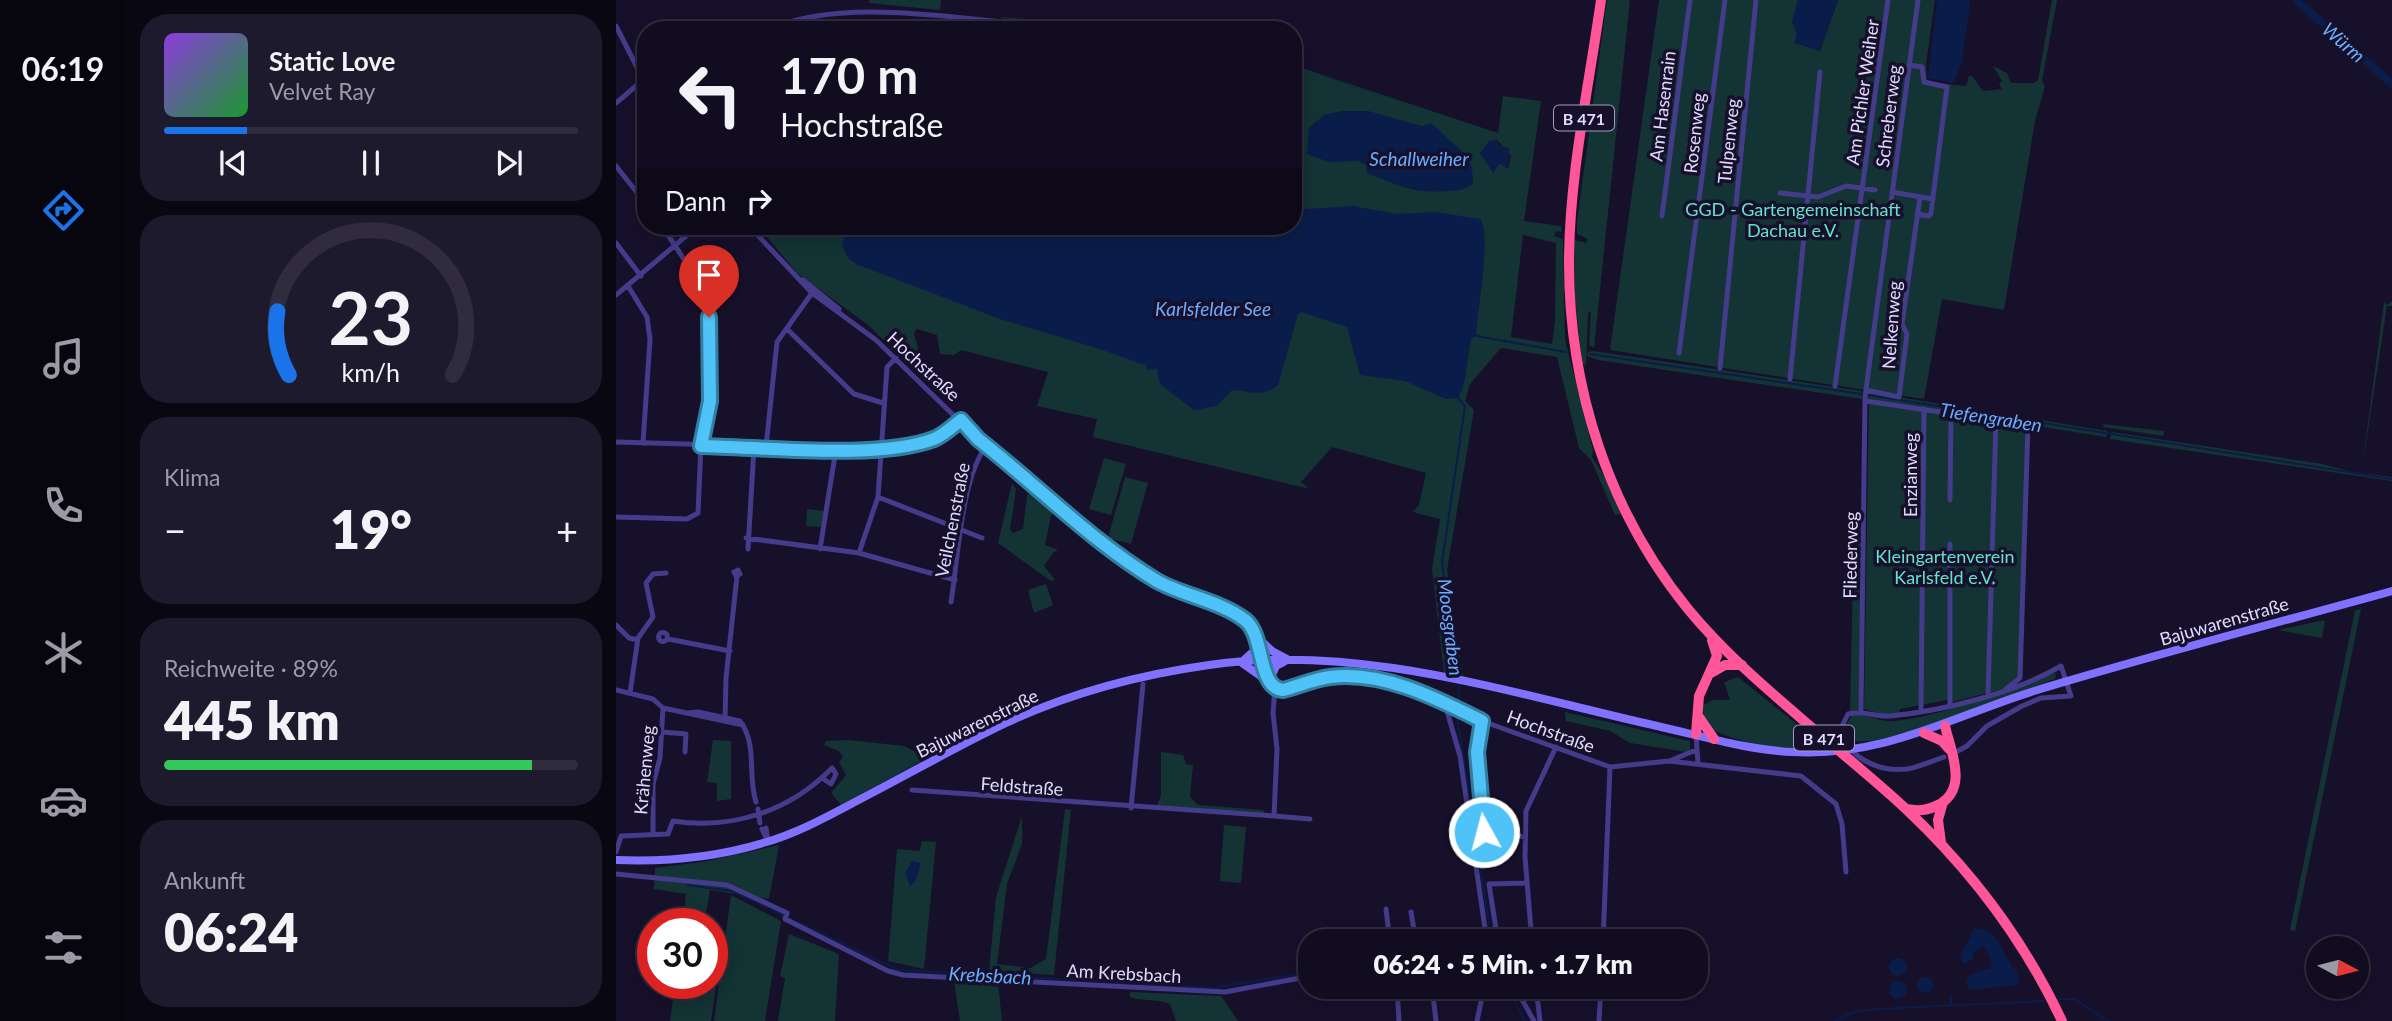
<!DOCTYPE html>
<html lang="de">
<meta charset="utf-8">
<style>
:root{--surface:#110c20;--page:#1e1a2d;--text:#f1f3f6;--muted:#9c9ba5;--line:#302c3e;--accent:#1a73e8}
body{margin:0;font-family:Lato,sans-serif;background:var(--page);color:var(--text);height:100vh;display:flex;flex-direction:column;font-size:26px;white-space:nowrap}
*{box-sizing:border-box;margin:0}
p{font-size:23px;color:var(--muted)}
.icon{flex:none;width:38px;height:38px;fill:none;stroke:currentColor;stroke-width:2;stroke-linecap:round;stroke-linejoin:round}
.map{position:relative;flex:1;overflow:hidden}
.sheet{display:flex;flex-direction:column;gap:14px;padding:14px;background:#090712;width:490px}
.sheet>*{flex:none}
.guide{position:absolute;left:21px;top:21px;width:665px;height:214px;border-radius:28px;box-shadow:0 4px 18px #0003,0 0 0 2px var(--line);background:#110c20;color:var(--text);overflow:hidden}
.needle{width:46px;rotate:97deg}
.tools{position:absolute;left:1690px;top:936px;display:grid;gap:14px}
.tools a{display:grid;place-items:center;width:63px;height:63px;border-radius:50%;background:var(--surface);box-shadow:0 4px 18px #0003,0 0 0 2px var(--line);font-size:35px}
.speed{position:absolute;left:21px;top:908px;display:flex;gap:14px;font-size:35px;font-weight:700;text-align:center}
.speed>*{display:grid;place-content:center;width:91px;height:91px;border-radius:50%;background:var(--surface);box-shadow:0 4px 18px #0003,0 0 0 2px var(--line);line-height:1}
.speed .limit{border:10px solid #d22;background:#fff;color:#111}
.pin{position:absolute;display:grid;place-items:center;width:60px;height:60px;color:#fff;margin:-72px -30px;border-radius:50% 50% 50% 0;rotate:-45deg;box-shadow:0 0 7px #0007}
.pin .icon{rotate:45deg}
.me{position:absolute;width:77px;margin:-38px;rotate:353deg;stroke-linejoin:round;filter:drop-shadow(0 0 5px #0008)}
.turn{display:flex;align-items:center;gap:24px;height:147px;padding:0 28px;font-size:32px}
.turn .icon{width:91px;height:91px;stroke-width:2.5}
.turn b{display:block;font-size:49px;line-height:60px}
.then{display:flex;align-items:center;height:66px;padding:0 28px;background:#0003;gap:14px;font-size:26px}
.big{font-size:52px;font-weight:800;line-height:1.1}
.sheet .tile{flex:1;display:flex;flex-direction:column;justify-content:center;gap:10px;min-width:0;padding:0 24px;border-radius:28px;background:var(--page)}
.sheet .dial{align-items:center;gap:0}
.dial svg{height:182px;overflow:visible;fill:none;stroke:var(--line);stroke-width:7;stroke-linecap:round;text-anchor:middle}
.dial text{fill:var(--text);stroke:none}
.song{display:flex;align-items:center;gap:21px}
.cover{width:84px;height:84px;border-radius:10px;background:linear-gradient(135deg,hsl(270 70% 55%),hsl(130 70% 35%))}
.played{height:7px;border-radius:4px;background:linear-gradient(90deg,var(--accent) 20%,var(--line) 20%)}
.keys{display:flex;justify-content:space-around;direction:ltr}
.heat{display:flex;justify-content:space-between;align-items:center;font-size:38px;direction:ltr}
.charge{height:10px;border-radius:5px;background:linear-gradient(90deg,#34c759 89%,var(--line) 0)}
.trip{position:absolute;left:682px;top:929px;width:410px;height:70px;border-radius:28px;background:var(--surface);box-shadow:0 4px 18px #0003,0 0 0 2px var(--line);font-weight:800;line-height:70px;text-align:center}
main{display:flex;flex:1;min-height:0}
.tab-bar{display:flex;flex-direction:column;width:126px;justify-content:space-around;align-items:center;background:#07050d;color:var(--muted)}
.tab-bar .icon{width:49px;height:49px}
.tab-bar .selected{color:var(--accent)}
.tab-bar b{font-size:32px;color:var(--text)}
.map>svg:first-child{display:block}
</style>
<main>
<nav class="tab-bar">
<b>06:19</b>
<svg class="icon selected" aria-label="directions" viewBox="0 0 24 24"><path d="M12 3l9 9-9 9-9-9zM9 14v-3h6M13 9l2 2-2 2"/></svg>
<svg class="icon" aria-label="music" viewBox="0 0 24 24"><path d="M9 18V5l10-2v13"/><circle cx="6" cy="18" r="3"/><circle cx="16" cy="16" r="3"/></svg>
<svg class="icon" aria-label="phone" viewBox="0 0 24 24"><path d="M5 4h4l2 5-3 2q2 4 5 5l2-3 5 2v4C11 20 4 13 5 4z"/></svg>
<svg class="icon" aria-label="climate" viewBox="0 0 24 24"><path d="M12 3v18M4 7l16 10M4 17L20 7"/></svg>
<svg class="icon" aria-label="car" viewBox="0 0 24 24"><path d="M5 17H2v-5l4-1 3-4h7l3 4 3 1v5h-3M9 17h6M6 11h13"/><circle cx="7" cy="17" r="2"/><circle cx="17" cy="17" r="2"/></svg>
<svg class="icon" aria-label="filters" viewBox="0 0 24 24"><path d="M4 7h16M4 17h16"/><circle cx="9" cy="7" r="2"/><circle cx="15" cy="17" r="2"/></svg>
</nav>
<section class="sheet">
<div class="tile">
<div class="song"><i class="cover"></i><div><b>Static Love</b><p>Velvet Ray</p></div></div>
<div class="played"></div>
<div class="keys"><svg class="icon" aria-label="previous" viewBox="0 0 24 24"><path d="M18 5L8 12l10 7zM5 5v14"/></svg><svg class="icon" aria-label="pause" viewBox="0 0 24 24"><path d="M8 5v14M16 5v14"/></svg><svg class="icon" aria-label="next" viewBox="0 0 24 24"><path d="M6 5l10 7-10 7zM19 5v14"/></svg></div>
</div>
<div class="tile dial"><svg viewBox="0 0 100 80">
<path d="M14 69A42 42 0 1 1 86 69"/>
<path d="M14 69A42 42 0 0 1 9 41" stroke="#1a73e8"/>
<text x="50" y="56" font-size="32" font-weight="700">23</text>
<text x="50" y="72" font-size="11">km/h</text>
</svg></div>
<div class="tile"><p>Klima</p>
<div class="heat"><a>−</a><b class="big">19°</b><a>+</a></div>
</div>
<div class="tile"><p>Reichweite · 89%</p><b class="big">445 km</b><div class="charge"></div></div>
<div class="tile"><p>Ankunft</p><b class="big">06:24</b></div>
</section>
<div class="map">
<svg width="1776" height="1021" viewBox="0 0 1776 1021">
<rect width="100%" height="100%" fill="#17102b"/>
<!-- green -->
<path fill="#133335" fill-rule="evenodd" d="M 254,0 L 325,0 L 324,10 L 253,3 Z
M 991,0 L 1014,0 L 978,348 L 973,345 L 975,311 L 972,313 L 970,365 L 966,364 L 959,298 L 958,240 L 970,243 L 972,239 L 961,234 L 961,221 Z
M 1043,0 L 1182,0 L 1177,24 L 1181,34 L 1179,42 L 1204,51 L 1222,0 L 1319,0 L 1310,64 L 1311,82 L 1350,86 L 1353,76 L 1356,76 L 1367,91 L 1386,89 L 1383,84 L 1386,81 L 1377,66 L 1391,73 L 1395,83 L 1418,83 L 1422,80 L 1436,0 L 1441,0 L 1426,81 L 1429,86 L 1419,121 L 1388,310 L 1326,299 L 1308,399 L 1107,368 L 1102,363 L 1102,367 L 994,350 Z
M 387,17 L 522,30 L 384,18 Z
M 249,20 L 329,26 L 329,30 L 248,30 Z
M 677,65 L 882,133 L 887,96 L 925,101 L 908,221 L 945,226 L 946,232 L 940,231 L 938,236 L 947,239 L 949,340 L 977,450 L 976,457 L 989,477 L 1005,514 L 999,515 L 975,460 L 963,448 L 941,357 L 885,348 L 854,384 L 849,401 L 858,410 L 831,570 L 847,677 L 828,673 L 816,569 L 824,519 L 797,512 L 803,505 L 810,473 L 716,447 L 685,482 L 694,489 L 477,437 L 481,419 L 421,406 L 432,372 L 345,350 L 338,355 L 324,354 L 321,335 L 300,329 L 298,334 L 307,366 L 301,373 L 252,325 L 181,273 L 142,226 L 677,226 ZM 704,75 L 705,75 L 822,115 ZM 881,140 L 895,156 L 892,169 L 884,163 L 874,167 L 864,153 ZM 907,235 L 940,243 L 939,322 L 936,344 L 895,337 Z
M 1776,301 L 1776,306 L 1771,306 L 1746,469 L 1768,302 L 1771,305 Z
M 977,351 L 1246,391 L 1246,399 L 982,360 L 971,356 L 972,352 Z
M 1251,392 L 1491,431 L 1490,437 L 1251,399 Z
M 1253,402 L 1414,426 L 1406,679 L 1388,689 L 1332,703 L 1331,700 L 1284,709 L 1283,713 L 1270,715 L 1248,709 Z
M 1487,424 L 1548,431 L 1547,436 L 1488,427 Z
M 1496,432 L 1706,464 L 1736,472 L 1776,477 L 1776,481 L 1494,439 Z
M 488,458 L 510,464 L 495,515 L 473,509 Z
M 509,477 L 532,483 L 515,544 L 492,538 Z
M 396,483 L 400,489 L 394,530 L 397,533 L 407,529 L 411,495 L 415,493 L 420,500 L 435,506 L 436,512 L 429,545 L 442,550 L 437,553 L 428,566 L 439,580 L 435,581 L 382,543 Z
M 191,509 L 208,511 L 205,527 L 190,526 Z
M 1246,521 L 1243,710 L 1234,712 L 1238,528 Z
M 430,584 L 437,605 L 418,613 L 412,590 Z
M 1745,609 L 1679,931 L 1674,930 L 1739,610 Z
M 1709,620 L 1706,638 L 1662,630 Z
M 1440,673 L 1439,679 C 1402,691 1260,754 1232,739 L 1229,729 L 1235,716 C 1251,712 1262,723 1278,721 C 1330,716 1391,689 1440,673 Z
M 1122,677 L 1203,742 L 1203,745 C 1180,756 1112,741 1090,726 L 1086,706 L 1096,700 L 1114,700 L 1108,682 Z
M 949,712 L 1069,740 L 1074,741 L 1074,750 L 1070,752 L 1014,743 L 994,731 L 950,721 Z
M 97,740 L 115,741 L 115,799 L 101,801 L 101,783 L 91,782 Z
M 233,740 L 288,746 L 311,758 L 225,805 L 215,793 L 230,775 L 223,762 L 227,757 L 223,751 L 208,745 L 210,741 Z
M 545,752 L 567,755 L 570,764 L 577,765 L 574,797 L 582,805 L 647,810 L 649,814 L 540,808 L 545,795 Z
M 449,809 L 455,810 L 438,975 L 373,971 L 380,897 L 406,816 L 406,844 L 391,884 L 381,964 L 414,968 L 430,959 Z
M 608,825 L 630,827 L 625,883 L 604,881 Z
M 306,841 L 320,842 L 308,969 L 272,961 L 281,849 L 304,851 Z
M 163,845 L 153,899 L 94,890 L 88,924 L 67,924 L 70,894 L 38,889 L 39,868 L 92,861 Z
M 115,895 L 165,921 L 149,1021 L 98,1021 Z
M 173,934 L 223,954 L 219,1021 L 162,1021 L 169,978 L 164,976 Z
M 96,967 L 103,968 L 95,1021 L 54,1021 L 59,984 L 96,984 Z
M 338,981 L 382,983 L 386,1021 L 344,1021 Z
M 514,992 L 605,996 L 622,1021 L 560,1021 L 554,1004 C 540,998 527,1002 514,997 Z"/>
<!-- water -->
<path fill="#0a1c4a" d="M 1182,0 L 1222,0 L 1204,51 L 1179,43 L 1181,34 L 1176,22 Z
M 1321,0 L 1353,0 L 1354,4 L 1346,61 L 1338,83 L 1312,78 Z
M 725,111 L 752,111 L 806,126 L 815,123 L 849,154 L 856,167 L 857,184 C 848,191 841,190 831,191 C 797,194 782,185 751,173 L 750,165 L 742,161 L 713,162 L 691,154 L 693,128 L 708,115 Z
M 881,140 L 883,146 L 893,148 L 892,169 L 884,163 L 877,173 L 864,153 L 873,141 Z
M 677,204 L 691,209 L 737,206 L 781,214 L 819,212 L 864,219 C 876,233 861,313 860,336 L 855,339 L 848,384 L 842,398 L 830,399 L 789,381 L 744,375 L 731,327 L 685,312 L 682,314 L 662,385 C 646,398 633,391 616,390 L 601,406 L 578,410 L 544,384 L 541,369 L 531,370 L 530,363 L 528,365 L 487,350 L 384,319 L 240,264 L 232,258 L 226,245 L 231,226 L 677,226 Z
M 296,861 L 305,863 L 299,882 L 294,886 L 289,873 Z
M 1358,929 C 1387,928 1383,955 1401,971 L 1403,985 L 1353,990 L 1350,982 L 1355,974 L 1376,968 L 1373,955 L 1367,946 L 1358,952 L 1356,960 L 1347,964 L 1344,955 Z
M1273 967a9 9 0 1 1 18 0a9 9 0 1 1-18 0Z
M1301 985a8 8 0 1 1 16 0a8 8 0 1 1-16 0Z
M1273 990a9 9 0 1 1 18 0a9 9 0 1 1-18 0Z"/>
<g fill="none" stroke-linecap="round" stroke-linejoin="round">
<!-- stream -->
<path stroke="#0a1c4a" stroke-width="2" d="M 860,336 L 950,352
M 974,354 L 1246,394
M 1252,395 L 1776,479
M 842,398 L 849,406 L 826,563 L 843,678
M 843,684 L 842,724 L 876,942
M 71,885 L 116,891 L 282,970 L 597,988 L 695,972
M 891,987 L 909,1021
M 1335,995 L 1335,1004
M 1442,999 L 1459,999 L 1492,1021
M 1220,1021 L 1237,1012 L 1262,1009 L 1427,1001"/>
<!-- river -->
<path stroke="#0a1c4a" stroke-width="8" d="M 1680,0 L 1776,84"/>
<!-- street -->
<path stroke="#443b8b" stroke-width="5" d="M 0,26 L 30,85
M 153,30 C 215,0 317,15 386,22
M 1293,65 L 1306,67 L 1308,82 L 1331,87 L 1315,213 L 1313,216 L 1301,214
M 0,103 L 27,80
M 0,166 L 30,204
M 1276,192 L 1317,199
M 1164,193 L 1202,197 L 1230,186 L 1259,190
M 1046,216 L 1074,0
M 133,226 L 196,293 L 260,340 L 362,439 L 501,554 L 543,582 L 630,620 L 641,637 L 652,680 L 659,688 L 667,690 L 713,677 L 745,676 L 797,691 L 866,721 L 994,767 L 1053,761 L 1185,776 L 1220,804 L 1226,824 L 1230,872
M 0,243 L 25,276
M 187,280 L 223,309
M 12,286 L 31,317 L 34,339 L 27,443
M 0,295 L 82,226
M 171,329 L 238,394 L 267,403
M 1063,353 L 1109,0
M 1104,368 L 1140,0
M 1174,379 L 1204,72
M 1219,386 L 1272,0
M 1250,390 L 1283,397 L 1291,334 L 1286,324 L 1304,197
M 1250,401 L 1412,425 L 1404,678 L 1390,689
M 0,442 L 247,449 L 300,444 L 321,438 L 345,420
M 150,447 L 161,342 L 196,293
M 262,497 L 366,538
M 1334,500 L 1335,412
M 0,517 L 71,519 L 82,513 L 85,445 L 94,401 L 93,317 L 77,273 L 46,226
M 130,538 L 243,553 L 339,580
M 1334,544 L 1334,704
M 132,549 L 138,447
M 204,549 L 220,449
M 243,553 L 262,497 L 271,367 L 280,358
M 122,570 L 124,574 L 120,576 L 118,572 Z
M 335,602 C 342,560 345,477 371,445
M 0,625 L 13,638 L 22,640
M42.5 637a4.5 4.5 0 1 1 9 0a4.5 4.5 0 1 1-9 0Z
M 52,639 L 114,651
M 659,688 L 657,713 L 661,749 L 658,816 L 694,819
M 0,690 L 37,699 L 47,708 L 127,725
M 14,693 L 22,638 L 37,617 L 30,583 L 37,574 L 50,573
M 1372,695 L 1380,420
M 829,704 L 844,756 L 871,942
M 1305,710 L 1308,409
M 1245,711 L 1249,397 L 1302,0
M 71,713 L 82,712 L 124,721 C 142,745 131,774 140,802
M 109,721 L 110,678 L 121,576
M 866,721 L 861,752 L 868,832 L 909,837
M 46,732 L 70,734 L 69,752
M 1080,735 L 1082,763
M 1328,757 C 1316,761 1303,767 1291,769 C 1262,772 1226,757 1227,724 L 1232,714 C 1249,710 1259,717 1274,716 C 1327,711 1399,693 1445,666 L 1455,696 L 1425,698 L 1406,706 L 1371,726 L 1351,746 L 1340,752
M 1056,760 L 1080,750
M 296,790 L 658,816
M 515,808 L 527,684
M 142,809 L 144,823
M 150,828 L 152,842
M 146,829 L 152,842
M 37,834 L 37,784 L 44,758 L 47,708
M 0,852 L 5,836 L 52,834 L 57,821 C 117,830 174,811 216,768 L 220,774 L 215,784 L 206,778
M 0,874 L 111,885 L 171,913 L 169,919 L 272,971 L 287,975 L 609,992 L 695,976
M 770,909 L 774,942
M 795,912 L 800,942
M 987,934 L 1022,935
M 882,942 L 873,884 L 911,883
M 916,942 L 909,857 L 910,811 L 940,747
M 987,942 L 994,767
M 781,987 L 783,1021
M 816,987 L 820,1021
M 899,987 L 918,1021
M 920,987 L 924,1021
M 861,1021 L 868,987
M 983,1021 L 985,987"/>
<!-- secondary -->
<path stroke="#8071ff" stroke-width="8" d="M 641,637 L 656,651 L 671,659
M 628,660 L 638,651 L 641,637
M 626,663 L 653,682 L 660,666 L 668,662
M 0,860 C 49,862 100,857 147,843 C 186,832 221,811 256,793 C 300,770 344,745 388,724 C 453,693 522,675 593,665 C 745,643 894,693 1041,726 C 1086,736 1131,750 1177,752 C 1269,757 1335,717 1418,691 C 1537,655 1657,624 1776,591"/>
<!-- highway -->
<path stroke="#f59" stroke-width="10" d="M 985,0 C 973,86 953,176 953,263 C 953,389 993,512 1072,609 C 1108,653 1152,690 1194,726 C 1226,754 1259,780 1290,809 C 1355,870 1408,940 1446,1021
M 1095,673 L 1109,665 L 1126,665
M 1083,717 L 1098,739
M 1308,733 L 1326,741 L 1333,749
M 1080,734 L 1083,696 L 1101,656 L 1096,640
M 1290,809 C 1302,811 1311,811 1322,805 C 1353,789 1335,752 1329,726
M 1325,843 L 1322,820 L 1327,802"/>
</g>
<g fill="none" stroke-linecap="round" stroke-linejoin="round">
<!-- route casing -->
<g stroke="#337fa1" stroke-width="18">
<path id="route" d="M 93,317 L 94,401 L 85,446 C 148,447 262,460 318,439 C 328,435 337,426 345,420 L 362,439 C 422,486 476,542 541,581 C 568,596 604,601 629,620 C 649,635 641,688 667,690 C 683,686 698,679 714,677 C 766,670 822,699 866,721 L 861,752 L 868,832"/>
</g>
<!-- route -->
<use href="#route" stroke="#4fc3f7" stroke-width="12"/>
</g>
<g text-anchor="middle" dominant-baseline="central" stroke-width="7" stroke-linejoin="round" paint-order="stroke">
<!-- shield labels -->
<g fill="#17102b" stroke="#a49dbf" stroke-width="2">
<rect x="938" y="105.5" width="60" height="25" rx="5"/>
<rect x="1178" y="725.5" width="60" height="25" rx="5"/>
</g>
<g font-size="16" font-weight="bold" fill="#e1daff">
<text x="968" y="118">B 471</text>
<text x="1208" y="738">B 471</text>
</g>
<!-- street labels -->
<g font-size="18" fill="#e1daff" stroke="#17102b">
<text transform="translate(1246 92) rotate(-82)">Am Pichler Weiher</text>
<text transform="translate(1046 106) rotate(-83)">Am Hasenrain</text>
<text transform="translate(1272 116) rotate(-83)">Schreberweg</text>
<text transform="translate(1078 133) rotate(-84)">Rosenweg</text>
<text transform="translate(1112 141) rotate(-84)">Tulpenweg</text>
<text transform="translate(1275 325) rotate(-86)">Nelkenweg</text>
<text transform="translate(308 366) rotate(43)">Hochstraße</text>
<text transform="translate(1294 475) rotate(-90)">Enzianweg</text>
<text transform="translate(336 520) rotate(-79)">Veilchenstraße</text>
<text transform="translate(1234 555) rotate(-89)">Fliederweg</text>
<text transform="translate(1608 621) rotate(-16)">Bajuwarenstraße</text>
<text transform="translate(361 723) rotate(-26)">Bajuwarenstraße</text>
<text transform="translate(935 731) rotate(20)">Hochstraße</text>
<text transform="translate(28 770) rotate(-85)">Krähenweg</text>
<text transform="translate(406 786) rotate(4)">Feldstraße</text>
<text transform="translate(508 973) rotate(3)">Am Krebsbach</text>
</g>
<!-- park labels -->
<g font-size="18" fill="#62e3cd" stroke="#17102b">
<text x="1177" y="209">GGD - Gartengemeinschaft<tspan x="1177" dy="21">Dachau e.V.</tspan></text>
<text x="1329" y="556">Kleingartenverein<tspan x="1329" dy="21">Karlsfeld e.V.</tspan></text>
</g>
<!-- water labels -->
<g font-size="19" font-style="italic" fill="#68adff" stroke="#17102b">
<text transform="translate(1728 42) rotate(41)">Würm</text>
<text x="803" y="158">Schallweiher</text>
<text x="597" y="308">Karlsfelder See</text>
<text transform="translate(1375 417) rotate(9)">Tiefengraben</text>
<text transform="translate(835 627) rotate(83)">Moosgraben</text>
<text transform="translate(374 975) rotate(3)">Krebsbach</text>
</g>
</g>
</svg>
<div class="tools">
<a><svg class="needle" viewBox="-14 -14 28 28"><path d="M0-13l5 13h-10z" fill="#e53935"/><path d="M0 13l5-13h-10z" fill="#9c9ba5"/></svg></a>
</div>
<div class="speed"><div class="limit">30</div></div>
<div class="pin" style="left:93px;top:317px;background:#d93025"><svg class="icon" aria-label="arrive" viewBox="0 0 24 24"><path d="M6 21V4h12l-3 4 3 4H6"/></svg></div>
<svg class="me" style="left:868px;top:832px" viewBox="-20 -20 40 40"><circle r="17" fill="#4fc3f7" stroke="#fff" stroke-width="3"/><path d="M0-11L8 9 0 5-8 9z" fill="#fff"/></svg>
<div class="trip">06:24 · 5 Min. · 1.7 km</div>
<div class="guide">
<div class="turn"><svg class="icon" aria-label="left" viewBox="0 0 24 24"><path d="M17 20v-9H6M10 6l-5 5 5 5"/></svg><div><b>170 m</b>Hochstraße</div></div>
<div class="then">Dann<svg class="icon" aria-label="right" viewBox="0 0 24 24"><path d="M7 20v-9h11M14 6l5 5-5 5"/></svg></div>
</div>
</div>
</main>
